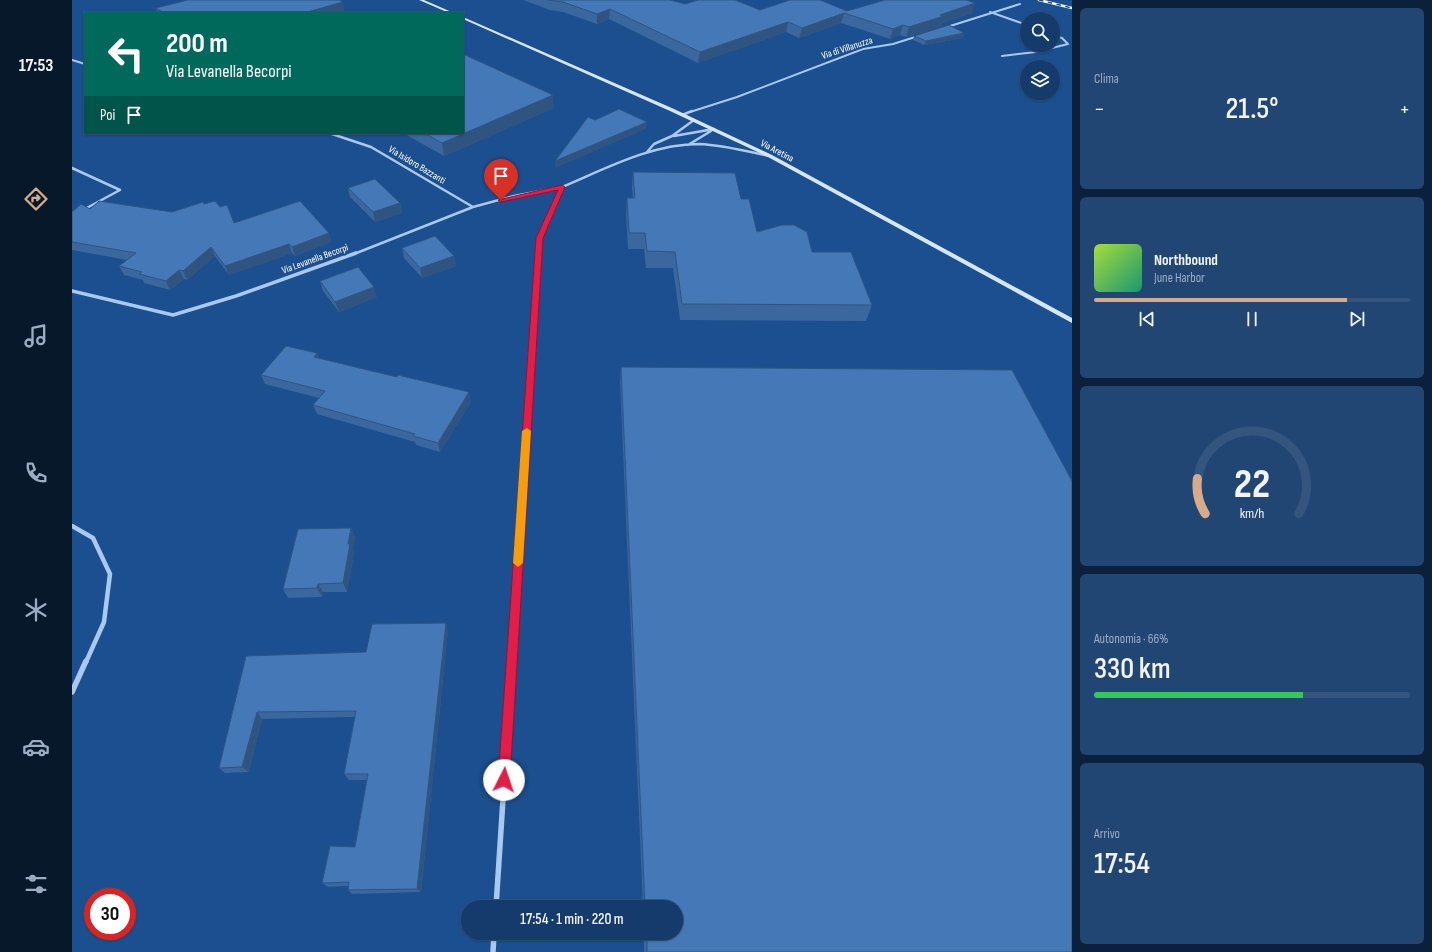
<!DOCTYPE html>
<html lang="it">
<meta charset="utf-8">
<style>
:root{--surface:#143b6b;--page:#214673;--text:#f1f3f6;--muted:#9dadc1;--line:#33557e;--accent:#d6ab8b}
body{margin:0;font-family:"Sofia Sans Condensed",sans-serif;background:var(--page);color:var(--text);height:100vh;display:flex;flex-direction:column;font-size:15px;white-space:nowrap}
*{box-sizing:border-box;margin:0}
p{font-size:13px;color:var(--muted)}
.icon{flex:none;width:22px;height:22px;fill:none;stroke:currentColor;stroke-width:2;stroke-linecap:round;stroke-linejoin:round}
.map{position:relative;flex:1;overflow:hidden}
.drawer{display:flex;flex-direction:column;gap:8px;padding:8px;background:#0b203b;width:360px}
.drawer>*{flex:none}
.top-card{position:absolute;left:12px;top:12px;width:380px;height:122px;border-radius:0px;box-shadow:0 1px 3px #0004,0 0 0 1px var(--line);background:#00695c;color:#fff;overflow:hidden}
.fabs{position:absolute;left:948px;top:12px;display:grid;gap:8px}
.fabs a{display:grid;place-items:center;width:40px;height:40px;border-radius:50%;background:var(--surface);box-shadow:0 1px 3px #0004,0 0 0 1px var(--line);font-size:20px}
.speed{position:absolute;left:12px;top:888px;display:flex;gap:8px;font-size:20px;font-weight:700;text-align:center}
.speed>*{display:grid;place-content:center;width:52px;height:52px;border-radius:50%;background:var(--surface);box-shadow:0 1px 3px #0004,0 0 0 1px var(--line);line-height:1}
.speed .limit{border:6px solid #d22;background:#fff;color:#111}
.pin{position:absolute;display:grid;place-items:center;width:34px;height:34px;color:#fff;margin:-41px -17px;border-radius:50% 50% 50% 0;rotate:-45deg;box-shadow:0 0 4px #0007}
.pin .icon{rotate:45deg}
.me{position:absolute;width:44px;margin:-22px;rotate:4deg;stroke-linejoin:round;filter:drop-shadow(0 0 3px #0008)}
.turn{display:flex;align-items:center;gap:14px;height:84px;padding:0 16px;font-size:18px}
.turn .icon{width:52px;height:52px;stroke-width:2.5}
.turn b{display:block;font-size:28px;line-height:34px}
.then{display:flex;align-items:center;height:38px;padding:0 16px;background:#0003;gap:8px;font-size:15px}
.big{font-size:30px;font-weight:600;line-height:1.1}
.drawer .tile{flex:1;display:flex;flex-direction:column;justify-content:center;gap:6px;min-width:0;padding:0 14px;border-radius:6px;background:var(--page)}
.drawer .dial{align-items:center;gap:0}
.dial svg{height:104px;overflow:visible;fill:none;stroke:var(--line);stroke-width:7;stroke-linecap:round;text-anchor:middle}
.dial text{fill:var(--text);stroke:none}
.song{display:flex;align-items:center;gap:12px}
.cover{width:48px;height:48px;border-radius:6px;background:linear-gradient(135deg,hsl(80 70% 55%),hsl(160 70% 35%))}
.played{height:4px;border-radius:2px;background:linear-gradient(90deg,var(--accent) 80%,var(--line) 80%)}
.keys{display:flex;justify-content:space-around;direction:ltr}
.heat{display:flex;justify-content:space-between;align-items:center;font-size:22px;direction:ltr}
.charge{height:6px;border-radius:3px;background:linear-gradient(90deg,#34c759 66%,var(--line) 0)}
.trip{position:absolute;left:389px;top:900px;width:222px;height:40px;border-radius:20px;background:var(--surface);box-shadow:0 1px 3px #0004,0 0 0 1px var(--line);font-weight:600;line-height:40px;text-align:center}
main{display:flex;flex:1;min-height:0}
.dock{display:flex;flex-direction:column;width:72px;justify-content:space-around;align-items:center;background:#08182b;color:var(--muted)}
.dock .icon{width:28px;height:28px}
.dock .selected{color:var(--accent)}
.dock b{font-size:18px;color:var(--text)}
.map>svg:first-child{display:block}
</style>
<main>
<nav class="dock">
<b>17:53</b>
<svg class="icon selected" aria-label="directions" viewBox="0 0 24 24"><path d="M12 3l9 9-9 9-9-9zM9 14v-3h6M13 9l2 2-2 2"/></svg>
<svg class="icon" aria-label="music" viewBox="0 0 24 24"><path d="M9 18V5l10-2v13"/><circle cx="6" cy="18" r="3"/><circle cx="16" cy="16" r="3"/></svg>
<svg class="icon" aria-label="phone" viewBox="0 0 24 24"><path d="M5 4h4l2 5-3 2q2 4 5 5l2-3 5 2v4C11 20 4 13 5 4z"/></svg>
<svg class="icon" aria-label="climate" viewBox="0 0 24 24"><path d="M12 3v18M4 7l16 10M4 17L20 7"/></svg>
<svg class="icon" aria-label="car" viewBox="0 0 24 24"><path d="M5 17H2v-5l4-1 3-4h7l3 4 3 1v5h-3M9 17h6M6 11h13"/><circle cx="7" cy="17" r="2"/><circle cx="17" cy="17" r="2"/></svg>
<svg class="icon" aria-label="filters" viewBox="0 0 24 24"><path d="M4 7h16M4 17h16"/><circle cx="9" cy="7" r="2"/><circle cx="15" cy="17" r="2"/></svg>
</nav>
<div class="map">
<svg width="1000" height="952" viewBox="0 0 1000 952">
<rect width="100%" height="100%" fill="#1b4f8f"/>
<g fill="none" stroke-linecap="round" stroke-linejoin="round">
<!-- street-far4 -->
<path stroke="#a9c9ee" stroke-width="2" d="M 918,12 L 955,25
M 930,56 L 964,52 L 996,44 L 990,38 L 981,35
M 0,60 L 13,64
M 618,112 L 665,97 L 791,49 L 821,44 L 948,4"/>
<!-- street-far3 -->
<path stroke="#a9c9ee" stroke-width="2.5" d="M 610,115 L 620,111
M 257,133 L 299,147 L 401,207
M 602,136 L 642,129
M 616,145 L 639,131
M 575,152 L 582,144 L 600,136 L 622,120
M 0,168 L 48,190 L 11,210
M 282,254 L 401,207 L 442,196 L 490,187
M 466,254 L 467,238 L 490,187 C 533,169 579,144 627,144 C 651,145 674,151 697,156"/>
<!-- street-far2 -->
<path stroke="#a9c9ee" stroke-width="3.5" d="M 0,291 L 101,315 L 164,296 L 284,253
M 454,434 L 466,253"/>
<!-- street-far1 -->
<path stroke="#a9c9ee" stroke-width="4.5" d="M 0,526 L 21,538 L 38,574 L 32,622 L 14,662
M 440,662 L 454,433"/>
<!-- street -->
<path stroke="#a9c9ee" stroke-width="5.5" d="M 0,692 L 14,661
M 424,907 L 440,661
M 421,952 L 422,933"/>
<!-- secondary -->
<path fill="#d6e6fa" fill-rule="evenodd" d="M 347,0 L 352,0 L 382,13 L 377,13 Z
M 391,17 L 602,109 L 700,155 L 1000,318 L 1000,323 L 696,157 L 598,111 L 391,19 Z"/>
<!-- rail casing -->
<g stroke="#fff" stroke-width="2.5">
<path id="rail" d="M 967,0 L 1000,8"/>
</g>
<!-- rail -->
<use href="#rail" stroke="#1b4f8f" stroke-width="1.5" stroke-dasharray="4.5" stroke-linecap="butt"/>
</g>
<!-- wall -->
<path fill="#3a679d" d="M 451,0 L 598,0 L 613,4 L 688,10 L 775,11 L 900,13 L 870,23 L 869,26 L 834,37 L 828,35 L 818,39 L 769,23 L 727,38 L 714,32 L 626,63 L 537,19 L 525,24 L 491,12 L 478,10 Z
M 84,8 L 273,13 L 86,13 Z
M 892,33 L 891,38 L 852,45 L 841,40 L 842,36 Z
M 482,108 L 372,156 L 331,133 L 391,133 Z
M 561,172 L 669,199 L 685,232 L 740,252 L 800,305 L 794,321 L 608,320 L 601,268 L 574,268 L 572,249 L 556,249 L 554,214 L 555,198 L 561,198 L 560,188 Z
M 276,188 L 328,203 L 330,213 L 303,222 L 278,197 Z
M 132,204 L 162,223 L 257,233 L 259,242 L 223,256 L 220,253 L 157,275 L 143,256 L 115,280 L 112,279 L 98,290 L 72,283 L 71,280 L 52,275 L 47,266 L 55,260 L 0,250 L 0,212 L 18,209 L 100,212 Z
M 330,248 L 382,256 L 384,266 L 350,278 L 332,258 Z
M 248,281 L 305,297 L 267,312 L 251,291 Z
M 245,353 L 247,358 L 399,402 L 368,452 L 344,445 L 343,442 L 245,414 L 241,405 L 247,398 L 193,384 L 189,375 Z
M 549,367 L 1000,952 L 572,952 L 572,933 L 604,933 L 604,907 L 571,907 L 548,381 Z
M 279,528 L 283,537 L 281,549 L 282,553 L 275,592 L 251,592 L 250,597 L 216,598 L 211,589 Z
M 376,630 L 349,892 L 280,894 L 276,890 L 276,886 L 256,887 L 250,883 L 283,847 L 295,780 L 277,780 L 272,774 L 283,717 L 190,719 L 177,772 L 153,773 L 147,768 L 174,656 L 294,652 Z"/>
<!-- shaded-wall -->
<path fill="#305480" d="M 271,2 L 273,13 L 232,13 Z
M 903,3 L 900,13 L 870,23 L 869,26 L 834,37 L 837,27 L 868,15 Z
M 538,9 L 537,19 L 525,24 L 525,14 Z
M 772,13 L 769,23 L 727,38 L 730,28 Z
M 716,22 L 714,32 L 626,63 L 628,52 Z
M 831,25 L 828,35 L 818,39 L 821,29 Z
M 892,33 L 891,38 L 852,45 L 854,41 Z
M 481,95 L 482,108 L 372,156 L 370,143 Z
M 575,122 L 574,129 L 483,168 L 483,161 Z
M 328,203 L 330,213 L 303,222 L 301,212 Z
M 257,233 L 259,242 L 223,256 L 220,247 Z
M 217,244 L 220,253 L 157,275 L 153,266 Z
M 139,247 L 143,256 L 115,280 L 111,271 Z
M 382,256 L 384,266 L 350,278 L 348,268 Z
M 107,270 L 112,279 L 98,290 L 94,281 Z
M 302,287 L 305,297 L 267,312 L 263,302 Z
M 245,353 L 249,363 L 242,357 Z
M 397,392 L 399,402 L 368,452 L 366,443 Z
M 279,528 L 283,537 L 281,549 L 282,553 L 275,592 L 271,583 L 276,544 Z
M 246,584 L 251,592 L 250,597 L 245,588 Z
M 374,623 L 376,630 L 349,892 L 345,889 Z
M 185,712 L 190,719 L 177,772 L 170,767 Z"/>
<!-- building -->
<path fill="#4478b7" stroke="#305480" d="M 116,0 L 267,0 L 271,2 L 232,13 L 92,13 L 84,8 Z
M 476,0 L 598,0 L 613,4 L 626,0 L 663,0 L 688,10 L 718,0 L 748,0 L 775,11 L 813,0 L 894,0 L 903,3 L 868,15 L 872,16 L 837,27 L 831,25 L 821,29 L 772,13 L 730,28 L 716,22 L 628,52 L 538,9 L 525,14 L 491,2 Z
M 877,25 L 892,33 L 854,41 L 842,36 Z
M 391,54 L 481,95 L 370,143 L 352,133 L 391,133 Z
M 547,109 L 575,122 L 483,161 L 516,117 L 523,120 Z
M 561,172 L 663,173 L 669,199 L 677,199 L 685,232 L 710,225 L 722,225 L 735,232 L 740,252 L 779,252 L 800,305 L 610,304 L 603,252 L 575,251 L 573,233 L 557,233 L 555,198 L 563,198 Z
M 303,179 L 328,203 L 301,212 L 276,188 Z
M 27,201 L 100,212 L 131,202 L 132,204 L 143,201 L 148,207 L 155,205 L 162,223 L 228,201 L 257,233 L 220,247 L 217,244 L 153,266 L 139,247 L 111,271 L 107,270 L 94,281 L 67,274 L 70,272 L 47,266 L 64,253 L 0,242 L 0,212 L 9,204 L 18,209 Z
M 363,236 L 382,256 L 348,268 L 330,248 Z
M 286,267 L 302,287 L 263,302 L 248,281 Z
M 214,346 L 245,353 L 242,357 L 325,377 L 326,375 L 397,392 L 366,443 L 341,436 L 343,434 L 241,405 L 253,391 L 189,375 Z
M 549,367 L 940,370 L 1000,481 L 1000,952 L 575,952 L 575,933 L 604,933 L 604,907 L 573,907 Z
M 279,528 L 276,544 L 278,544 L 271,583 L 246,584 L 245,588 L 211,589 L 226,529 Z
M 374,623 L 345,889 L 276,890 L 277,882 L 250,883 L 258,846 L 283,847 L 296,774 L 272,774 L 284,711 L 185,712 L 170,767 L 147,768 L 174,656 L 294,652 L 300,624 Z"/>
<!-- route -->
<path fill="#e11d48" stroke="#92132f" d="M 490,185 L 493,187 L 471,238 L 438,780 L 436,784 L 432,786 L 428,784 L 426,780 L 464,238 L 486,190 L 429,202 L 426,200 Z"/>
<!-- slow -->
<path fill="#f59e0b" d="M 455,428 L 459,431 L 451,563 L 446,567 L 441,563 L 450,431 Z"/>
<g text-anchor="middle" dominant-baseline="central" stroke-width="4" stroke-linejoin="round" paint-order="stroke">
<!-- far-street labels -->
<g font-size="10" fill="#fff" stroke="#1b4f8f">
<text transform="translate(775 48) rotate(-18)">Via di Villanuzza</text>
<text transform="translate(705 151) rotate(28)">Via Aretina</text>
<text transform="translate(345 165) rotate(31)">Via Isidoro Bazzanti</text>
<text transform="translate(243 259) rotate(-20)">Via Levanella Becorpi</text>
</g>
</g>
</svg>
<div class="fabs">
<a><svg class="icon" aria-label="search" viewBox="0 0 24 24"><circle cx="10" cy="10" r="6"/><path d="M15 15l6 6"/></svg></a>
<a><svg class="icon" aria-label="layers" viewBox="0 0 24 24"><path d="M12 4l9 5-9 5-9-5zM3 14l9 5 9-5"/></svg></a>
</div>
<div class="speed"><div class="limit">30</div></div>
<div class="pin" style="left:429px;top:200px;background:#d93025"><svg class="icon" aria-label="arrive" viewBox="0 0 24 24"><path d="M6 21V4h12l-3 4 3 4H6"/></svg></div>
<svg class="me" style="left:432px;top:780px" viewBox="-20 -20 40 40"><circle r="19" fill="#fff"/><path d="M0-13L10 11 0 6-10 11z" fill="#e11d48"/></svg>
<div class="trip">17:54 · 1 min · 220 m</div>
<div class="top-card">
<div class="turn"><svg class="icon" aria-label="left" viewBox="0 0 24 24"><path d="M17 20v-9H6M10 6l-5 5 5 5"/></svg><div><b>200 m</b>Via Levanella Becorpi</div></div>
<div class="then">Poi<svg class="icon" aria-label="arrive" viewBox="0 0 24 24"><path d="M6 21V4h12l-3 4 3 4H6"/></svg></div>
</div>
</div>
<section class="drawer">
<div class="tile"><p>Clima</p>
<div class="heat"><a>−</a><b class="big">21.5°</b><a>+</a></div>
</div>
<div class="tile">
<div class="song"><i class="cover"></i><div><b>Northbound</b><p>June Harbor</p></div></div>
<div class="played"></div>
<div class="keys"><svg class="icon" aria-label="previous" viewBox="0 0 24 24"><path d="M18 5L8 12l10 7zM5 5v14"/></svg><svg class="icon" aria-label="pause" viewBox="0 0 24 24"><path d="M8 5v14M16 5v14"/></svg><svg class="icon" aria-label="next" viewBox="0 0 24 24"><path d="M6 5l10 7-10 7zM19 5v14"/></svg></div>
</div>
<div class="tile dial"><svg viewBox="0 0 100 80">
<path d="M14 69A42 42 0 1 1 86 69"/>
<path d="M14 69A42 42 0 0 1 8 42" stroke="#d6ab8b"/>
<text x="50" y="56" font-size="32" font-weight="700">22</text>
<text x="50" y="72" font-size="11">km/h</text>
</svg></div>
<div class="tile"><p>Autonomia · 66%</p><b class="big">330 km</b><div class="charge"></div></div>
<div class="tile"><p>Arrivo</p><b class="big">17:54</b></div>
</section>
</main>
